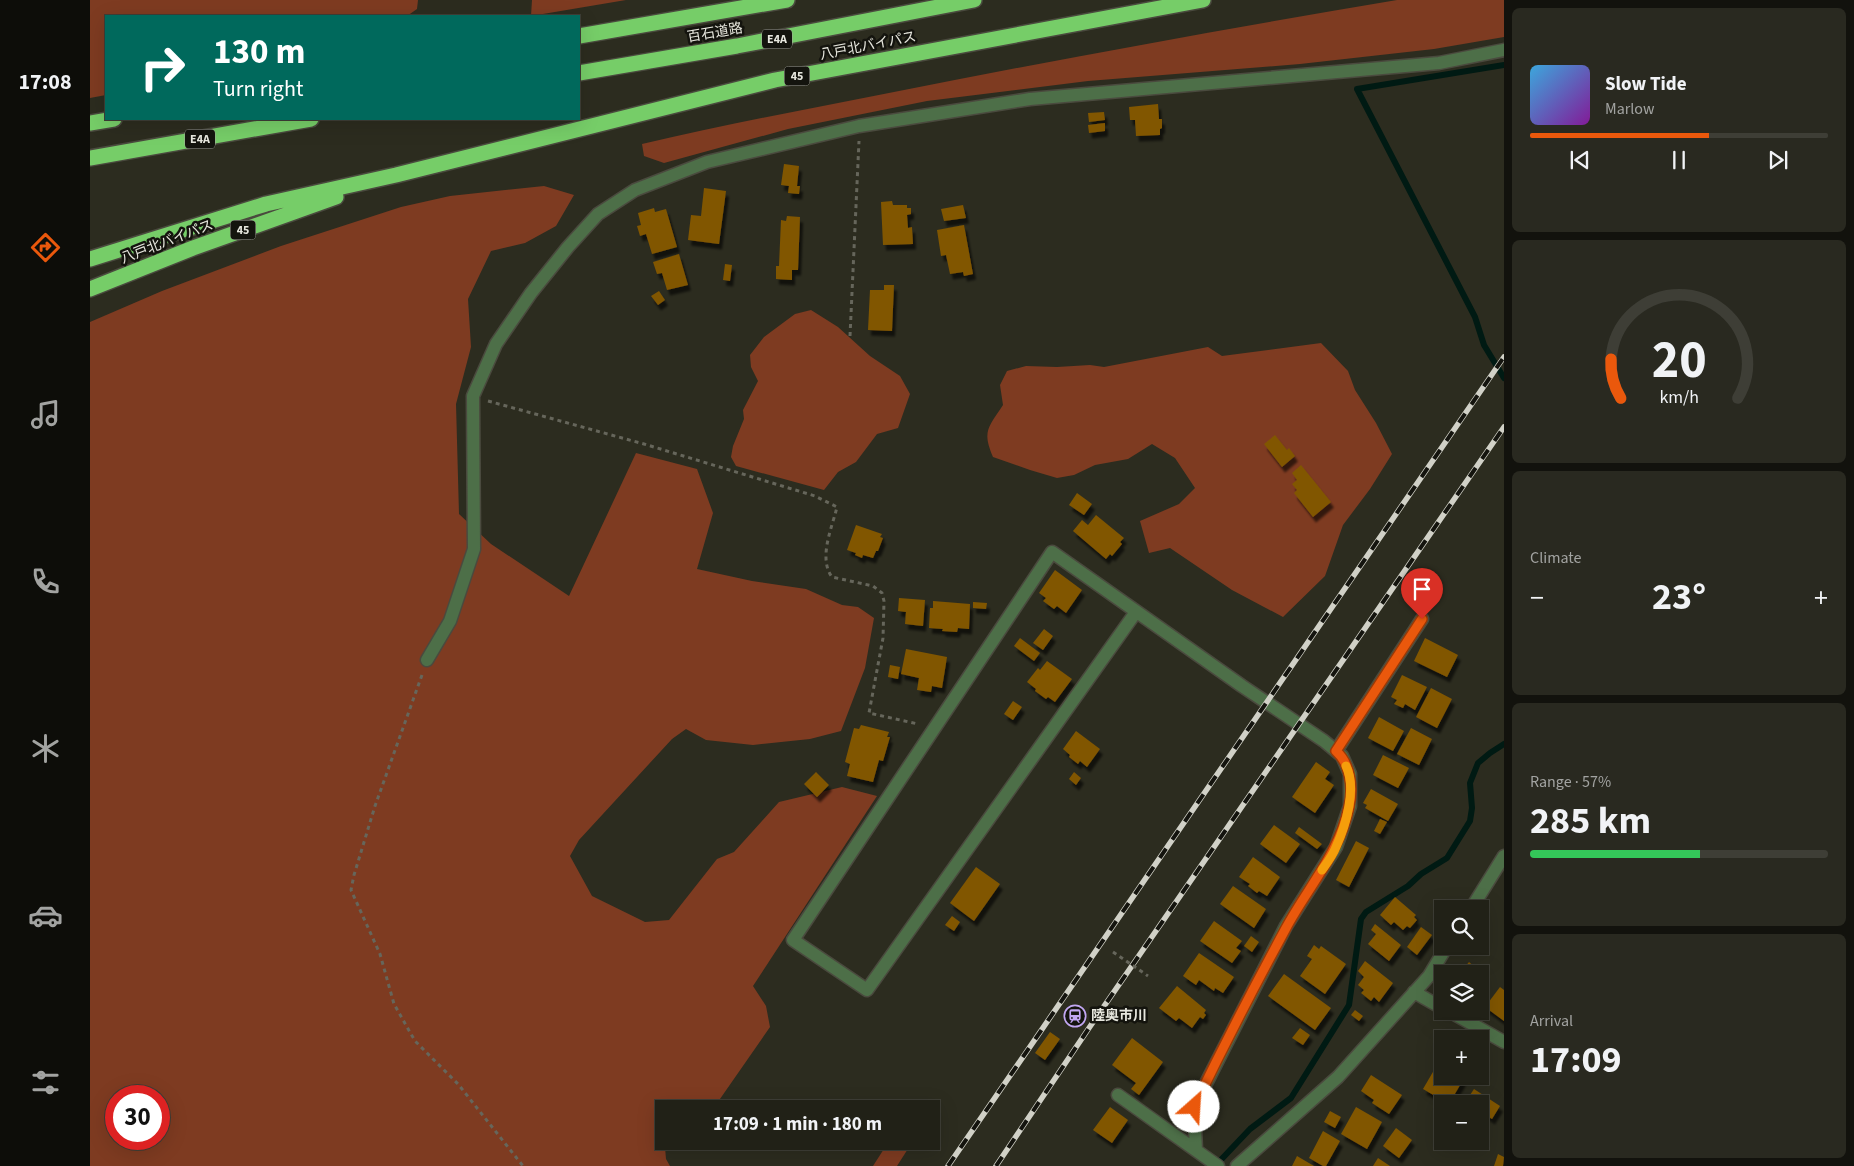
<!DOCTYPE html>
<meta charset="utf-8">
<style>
:root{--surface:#212117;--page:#292920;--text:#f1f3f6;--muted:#a2a3a1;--line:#3e3e36;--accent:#ea580c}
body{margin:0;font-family:"Source Sans 3","Noto Sans JP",sans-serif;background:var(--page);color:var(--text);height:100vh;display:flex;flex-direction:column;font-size:19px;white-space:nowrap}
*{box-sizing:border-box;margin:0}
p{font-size:16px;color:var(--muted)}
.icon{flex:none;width:28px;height:28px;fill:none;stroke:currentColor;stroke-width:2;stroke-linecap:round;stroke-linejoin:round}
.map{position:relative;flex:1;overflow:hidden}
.sheet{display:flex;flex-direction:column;gap:8px;padding:8px;background:#12120d;width:350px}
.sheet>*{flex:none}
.hud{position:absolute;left:15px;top:15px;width:475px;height:105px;border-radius:0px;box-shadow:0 5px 20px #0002,0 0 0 1px var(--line);background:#00695c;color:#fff;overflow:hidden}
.buttons{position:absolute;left:1344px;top:900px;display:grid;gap:10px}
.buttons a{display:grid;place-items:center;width:55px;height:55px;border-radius:0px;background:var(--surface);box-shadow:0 5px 20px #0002,0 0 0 1px var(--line);font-size:25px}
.speed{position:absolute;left:15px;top:1085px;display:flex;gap:10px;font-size:25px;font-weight:700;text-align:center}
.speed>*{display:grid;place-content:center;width:65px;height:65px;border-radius:50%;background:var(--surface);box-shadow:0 5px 20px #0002,0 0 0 1px var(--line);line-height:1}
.speed .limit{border:8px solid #d22;background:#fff;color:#111}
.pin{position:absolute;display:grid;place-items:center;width:42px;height:42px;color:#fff;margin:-51px -21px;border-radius:50% 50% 50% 0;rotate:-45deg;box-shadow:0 0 5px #0007}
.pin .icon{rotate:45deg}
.me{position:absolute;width:55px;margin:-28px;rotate:26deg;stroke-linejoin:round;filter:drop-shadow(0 0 4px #0008)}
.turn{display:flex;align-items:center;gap:18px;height:105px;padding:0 25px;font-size:22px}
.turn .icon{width:65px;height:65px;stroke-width:2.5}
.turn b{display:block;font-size:35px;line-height:42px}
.big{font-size:38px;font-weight:700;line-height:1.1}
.sheet .tile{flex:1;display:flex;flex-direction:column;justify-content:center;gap:8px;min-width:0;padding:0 18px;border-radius:8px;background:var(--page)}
.sheet .dial{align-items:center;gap:0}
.dial svg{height:130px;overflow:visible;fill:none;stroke:var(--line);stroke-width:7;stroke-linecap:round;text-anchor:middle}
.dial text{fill:var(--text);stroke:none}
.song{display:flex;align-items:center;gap:15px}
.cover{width:60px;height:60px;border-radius:8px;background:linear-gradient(135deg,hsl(200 70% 55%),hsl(290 70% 35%))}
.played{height:5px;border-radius:2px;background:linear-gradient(90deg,var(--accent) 60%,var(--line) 60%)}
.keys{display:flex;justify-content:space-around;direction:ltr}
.heat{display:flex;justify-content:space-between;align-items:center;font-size:28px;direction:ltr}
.charge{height:8px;border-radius:4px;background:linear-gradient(90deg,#34c759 57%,var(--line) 0)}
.trip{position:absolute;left:565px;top:1100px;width:285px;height:50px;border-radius:0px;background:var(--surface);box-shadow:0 5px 20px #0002,0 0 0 1px var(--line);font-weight:700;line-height:50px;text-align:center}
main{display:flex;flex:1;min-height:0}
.menu{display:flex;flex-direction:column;width:90px;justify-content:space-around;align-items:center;background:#0d0d09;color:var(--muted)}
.menu .icon{width:35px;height:35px}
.menu .active{color:var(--accent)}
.menu b{font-size:22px;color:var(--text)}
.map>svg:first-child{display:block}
</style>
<main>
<nav class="menu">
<b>17:08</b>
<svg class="icon active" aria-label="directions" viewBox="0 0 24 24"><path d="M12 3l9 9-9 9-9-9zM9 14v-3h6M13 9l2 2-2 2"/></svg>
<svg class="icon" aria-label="music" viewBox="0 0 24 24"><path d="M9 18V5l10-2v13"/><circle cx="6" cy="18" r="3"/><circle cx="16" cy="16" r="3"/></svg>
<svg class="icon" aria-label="phone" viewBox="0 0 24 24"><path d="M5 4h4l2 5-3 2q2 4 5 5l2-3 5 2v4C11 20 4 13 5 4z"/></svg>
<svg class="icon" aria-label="climate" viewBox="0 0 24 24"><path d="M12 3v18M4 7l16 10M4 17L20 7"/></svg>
<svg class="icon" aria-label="car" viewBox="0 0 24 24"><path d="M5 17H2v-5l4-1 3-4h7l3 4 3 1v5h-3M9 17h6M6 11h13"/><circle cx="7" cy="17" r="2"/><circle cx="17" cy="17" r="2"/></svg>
<svg class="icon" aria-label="filters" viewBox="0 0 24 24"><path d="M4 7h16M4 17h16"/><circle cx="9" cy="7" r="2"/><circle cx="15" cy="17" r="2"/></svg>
</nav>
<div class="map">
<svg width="1414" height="1166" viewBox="0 0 1414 1166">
<defs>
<filter id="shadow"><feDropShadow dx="3" dy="5.5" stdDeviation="1" flood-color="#0009"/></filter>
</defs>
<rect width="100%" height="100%" fill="#2c2c1f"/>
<!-- forest -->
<path fill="#7e3b21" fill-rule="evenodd" d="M 0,0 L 328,0 L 327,9 L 317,16 L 16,16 L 16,95 L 0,98 Z
M 442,0 L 536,0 L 441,16 Z
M 1307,0 L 1414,0 L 1414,37 L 1344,49 L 1210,64 L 998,81 L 837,101 L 698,129 L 574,163 L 554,156 L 552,144 C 637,124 723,108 809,91 C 975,58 1141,28 1307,0 Z
M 454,186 L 484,195 L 466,226 L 435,243 L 401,251 L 378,299 L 381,347 L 366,404 L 369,514 L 401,544 L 479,596 L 546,453 L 607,469 L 623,513 L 607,569 L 662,581 L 716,589 L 752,605 L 768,607 L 784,618 L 775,668 L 751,731 L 720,739 L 663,745 L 616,740 L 596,729 L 582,739 L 489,840 L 480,856 L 502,896 L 555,922 L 579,920 L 627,859 L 644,852 L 689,802 L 752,787 L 787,796 L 663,986 L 676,1006 L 680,1027 L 623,1109 L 574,1109 L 574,1141 L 581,1141 L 575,1147 L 576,1159 L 580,1166 L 0,1166 L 0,322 L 72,291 L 191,246 L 311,207 L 360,196 ZM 26,1096 L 69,1096 L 69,1139 L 26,1139 Z
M 721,310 L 748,327 L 780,356 L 810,376 L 820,394 L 808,428 L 787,434 L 766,462 L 748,472 L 734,490 L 646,466 L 641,457 L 643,446 L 654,419 L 653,410 L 668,381 L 661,367 L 660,355 L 674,337 L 705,314 Z
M 1231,343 L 1258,371 L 1265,390 L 1286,423 L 1302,454 L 1280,489 L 1253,525 L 1235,576 L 1193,617 L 1142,590 L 1080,548 L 1059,553 L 1050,521 L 1089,504 L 1105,488 L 1085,458 L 1062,444 L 1038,459 L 1005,465 L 984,475 L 967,478 L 940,470 L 903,457 C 892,431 898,428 913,405 L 910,385 L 917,371 L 936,366 L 967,367 L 1000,365 L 1014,367 L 1118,347 L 1132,356 Z
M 799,1141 L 823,1141 L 807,1166 L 783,1166 Z"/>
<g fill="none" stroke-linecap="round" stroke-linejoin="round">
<!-- stream -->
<path stroke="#001a13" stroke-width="6" d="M 1414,65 L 1267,89 L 1385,317 L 1394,345 L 1414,378
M 1126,1165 L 1160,1129 L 1201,1098 L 1259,1005 L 1271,919 L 1276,912 L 1318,886 L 1331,874 L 1357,858 L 1380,821 L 1382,808 L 1380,783 L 1388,763 L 1400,753 L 1414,744"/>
</g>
<!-- building -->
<path fill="#815606" filter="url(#shadow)" d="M 1068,104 L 1069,119 L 1072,119 L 1072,128 L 1070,129 L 1070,135 L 1046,136 L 1045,120 L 1040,120 L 1039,107 Z
M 1014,112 L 1015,120 L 999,122 L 998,113 Z
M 1015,123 L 1015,131 L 999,133 L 998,125 Z
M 694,164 L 709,166 L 707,186 L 710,186 L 709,194 L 698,193 L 699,186 L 691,185 Z
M 614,188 L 636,191 L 629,244 L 598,240 L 601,215 L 611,216 Z
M 802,201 L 803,205 L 817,205 L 817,208 L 821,208 L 821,214 L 817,215 L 818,228 L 822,227 L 823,244 L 793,245 L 791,202 Z
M 873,205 L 876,218 L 854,221 L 851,209 Z
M 564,208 L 565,212 L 576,209 L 587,247 L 562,254 L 556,234 L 550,236 L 547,226 L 551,225 L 548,213 Z
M 697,216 L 710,217 L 708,270 L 702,270 L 702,280 L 686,279 L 686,266 L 689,266 L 691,220 L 696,221 Z
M 874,225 L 883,274 L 874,276 L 873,272 L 860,274 L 856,255 L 851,256 L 847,230 Z
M 589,254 L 598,285 L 577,290 L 572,273 L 567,274 L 563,262 Z
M 635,264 L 642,265 L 640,281 L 633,280 Z
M 794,285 L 804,285 L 802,331 L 778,330 L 780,290 L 794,290 Z
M 569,291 L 575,300 L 568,305 L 561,296 Z
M 1185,435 L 1197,450 L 1199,448 L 1205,456 L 1192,467 L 1174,444 Z
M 1211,465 L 1241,502 L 1223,517 L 1204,493 L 1207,490 L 1202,484 L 1207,480 L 1202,473 Z
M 987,493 L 1002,504 L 994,515 L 979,505 Z
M 1006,515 L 1034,538 L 1030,542 L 1032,544 L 1022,556 L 1020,554 L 1016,559 L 983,531 L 992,520 L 998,525 Z
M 766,525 L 792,534 L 790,537 L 793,538 L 788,551 L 786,551 L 783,558 L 773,555 L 772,558 L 765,555 L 766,553 L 757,550 Z
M 965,570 L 992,590 L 976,613 L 967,606 L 964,609 L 953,601 L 956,598 L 949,593 Z
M 809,598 L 835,600 L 833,626 L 815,624 L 816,612 L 808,611 Z
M 843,601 L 880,604 L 879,629 L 868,628 L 867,632 L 852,631 L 853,629 L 839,628 L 840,608 L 843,608 Z
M 883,602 L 897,603 L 896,609 L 883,608 Z
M 954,629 L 963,636 L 953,650 L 943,643 Z
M 930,638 L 950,653 L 944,661 L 924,646 Z
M 1335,638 L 1368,655 L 1357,677 L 1324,661 Z
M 816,649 L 857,657 L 852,688 L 842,686 L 841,692 L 827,690 L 829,678 L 811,674 Z
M 957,661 L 982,679 L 965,702 L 958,697 L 956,699 L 945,691 L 946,689 L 937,682 L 948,668 L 950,670 Z
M 800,665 L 810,667 L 808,679 L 798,677 Z
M 1312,675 L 1337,687 L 1325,710 L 1315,704 L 1313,708 L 1304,704 L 1307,700 L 1301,697 Z
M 1341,688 L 1362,699 L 1347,728 L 1326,717 Z
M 923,701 L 932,707 L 923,720 L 914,714 Z
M 1289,717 L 1314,731 L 1303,751 L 1278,738 Z
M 771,725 L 799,732 L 797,737 L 800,737 L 793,761 L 789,760 L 783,782 L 757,776 L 760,764 L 755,762 L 764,728 L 769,729 Z
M 1321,728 L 1342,739 L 1329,765 L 1307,754 Z
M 986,731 L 1010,749 L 997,767 L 990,761 L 988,764 L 979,757 L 980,755 L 973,749 Z
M 1293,755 L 1319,768 L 1308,788 L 1283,775 Z
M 1226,762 L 1240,772 L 1235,779 L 1244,785 L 1225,813 L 1202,797 Z
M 726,772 L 739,785 L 727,797 L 714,784 Z
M 984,772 L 991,778 L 986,785 L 979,779 Z
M 1281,789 L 1308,804 L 1298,821 L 1275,808 L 1277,805 L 1273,803 Z
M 1290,819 L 1297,822 L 1290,834 L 1284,831 Z
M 1184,825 L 1210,844 L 1196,863 L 1170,844 Z
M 1209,827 L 1232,844 L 1227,849 L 1205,833 Z
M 1266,841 L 1279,848 L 1259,887 L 1246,880 Z
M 1163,857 L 1190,877 L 1177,896 L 1169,891 L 1167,893 L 1158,886 L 1160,884 L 1149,877 Z
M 886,867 L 910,884 L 884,921 L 860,903 Z
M 1143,886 L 1176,909 L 1164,928 L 1130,904 Z
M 1305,897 L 1326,915 L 1324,917 L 1327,920 L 1320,928 L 1317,926 L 1313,930 L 1304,922 L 1301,925 L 1290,915 Z
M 862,916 L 870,922 L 864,931 L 855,925 Z
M 1124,921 L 1152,941 L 1146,948 L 1151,951 L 1142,963 L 1110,941 Z
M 1285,924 L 1311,945 L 1299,961 L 1278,944 L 1286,934 L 1281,930 Z
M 1331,927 L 1342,935 L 1327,955 L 1317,947 Z
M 1161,936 L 1169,942 L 1162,952 L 1154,946 Z
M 1224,945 L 1229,949 L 1231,946 L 1256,964 L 1235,994 L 1210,976 L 1222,959 L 1217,956 Z
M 1109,953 L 1144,977 L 1133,993 L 1125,988 L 1124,991 L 1109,980 L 1106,985 L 1093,976 Z
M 1275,961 L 1303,983 L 1289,1002 L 1284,997 L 1281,1001 L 1271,993 L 1274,990 L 1268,985 L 1274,977 L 1268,971 Z
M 1379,962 L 1393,974 L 1390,977 L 1390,974 L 1369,974 Z
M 1194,974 L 1241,1008 L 1225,1030 L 1178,996 Z
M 1087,986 L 1116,1010 L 1114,1013 L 1116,1015 L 1113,1019 L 1110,1017 L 1102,1028 L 1089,1018 L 1086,1021 L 1069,1008 Z
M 1410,987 L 1414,990 L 1414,1021 L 1395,1007 Z
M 1265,1010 L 1273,1016 L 1269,1021 L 1261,1015 Z
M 1210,1028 L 1220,1035 L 1213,1045 L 1202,1038 Z
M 960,1032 L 970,1039 L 955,1060 L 945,1053 Z
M 1042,1038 L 1073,1062 L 1049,1095 L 1041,1089 L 1046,1083 L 1022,1065 Z
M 1347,1065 L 1352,1068 L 1352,1076 L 1366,1076 L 1373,1080 L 1359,1104 L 1333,1089 Z
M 1281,1075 L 1312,1095 L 1299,1114 L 1282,1103 L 1284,1100 L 1271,1091 Z
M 1384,1089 L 1410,1106 L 1402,1119 L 1390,1111 L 1390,1104 L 1374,1104 Z
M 1020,1107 L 1038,1120 L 1022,1143 L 1003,1130 Z
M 1266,1107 L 1292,1122 L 1277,1149 L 1251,1134 Z
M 1240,1111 L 1251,1117 L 1245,1128 L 1234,1122 Z
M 1306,1128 L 1322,1140 L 1309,1158 L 1293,1146 Z
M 1233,1131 L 1250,1141 L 1236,1166 L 1233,1166 L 1219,1158 Z
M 1408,1154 L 1414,1157 L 1413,1166 L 1404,1166 Z
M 1207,1156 L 1224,1166 L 1202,1166 Z
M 1288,1158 L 1300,1166 L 1283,1166 Z"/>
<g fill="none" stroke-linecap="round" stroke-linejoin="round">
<!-- minor casing -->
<g stroke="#4a4a3e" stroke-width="15">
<path id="minor" d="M 1046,612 L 777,990 L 703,940 L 962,552 L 1152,686 L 1234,741 L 1252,756 L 1260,774 L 1260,806 L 1246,847 L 1196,926 L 1104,1107 L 1106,1150
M 337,660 L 360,621 L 384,549 L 383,396 L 406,344 L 441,293 L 478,247 L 508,214 L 545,190 L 617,162 L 769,126 L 940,99 L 1349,63 L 1414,50
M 1246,751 L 1332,619
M 1381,909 L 1414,856
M 1324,992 L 1352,1008
M 1359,1011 L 1414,1042
M 1028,1095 L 1128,1166
M 1147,1166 L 1248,1077 L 1339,976 L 1357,946"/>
</g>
<!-- highway casing -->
<g stroke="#4a4a3e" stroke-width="18">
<path id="highway" d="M 489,36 L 697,0
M 489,73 L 647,46 L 884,0
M 0,123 L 24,119
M 0,158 L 221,119
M 0,259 L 176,204 L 306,175 L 685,80 L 1113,0
M 0,289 L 103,248 L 246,197"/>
</g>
<!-- path -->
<path stroke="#66665b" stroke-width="3" stroke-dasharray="4 4" stroke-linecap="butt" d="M 760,336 L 769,141
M 398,401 L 554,444 L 725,496 L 747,507 C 742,528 728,558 742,577 L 783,586 L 792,593 L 794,601 L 793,638 L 779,713 L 828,724
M 332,675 L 285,806 L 264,875 L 261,890 L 290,954 L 304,1004 L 325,1041 L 368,1084 L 433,1166"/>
<!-- minor -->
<use href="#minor" stroke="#4d6f48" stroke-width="12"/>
<!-- highway -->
<use href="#highway" stroke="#76cd68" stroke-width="15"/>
<!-- rail casing -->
<g stroke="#d1d1c7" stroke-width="5.5">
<path id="rail" d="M 858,1166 L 1414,357
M 906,1166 L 999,1028 L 1414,427"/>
</g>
<!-- rail -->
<use href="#rail" stroke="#14140e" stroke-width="4" stroke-dasharray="11" stroke-linecap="butt"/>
<!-- path-bridge -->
<path stroke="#66665b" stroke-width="3" stroke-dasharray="4 4" stroke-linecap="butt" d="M 1023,952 L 1058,976"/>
</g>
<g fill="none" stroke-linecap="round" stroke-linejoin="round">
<!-- route casing -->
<g stroke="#983908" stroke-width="12">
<path id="route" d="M 1104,1107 C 1133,1047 1164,987 1196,928 C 1218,887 1249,854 1259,807 C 1263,789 1261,764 1246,751 L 1332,619"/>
</g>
<!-- route -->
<use href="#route" stroke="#ea580c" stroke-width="9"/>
<!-- slow -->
<path stroke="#f59e0b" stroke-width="9" d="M 1232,870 C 1237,863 1243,855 1246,847 C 1256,825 1267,788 1256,766"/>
</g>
<!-- icons -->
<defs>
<g id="station-ring" transform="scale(1.125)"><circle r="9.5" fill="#14140e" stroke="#c2a7f2" stroke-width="1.5"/><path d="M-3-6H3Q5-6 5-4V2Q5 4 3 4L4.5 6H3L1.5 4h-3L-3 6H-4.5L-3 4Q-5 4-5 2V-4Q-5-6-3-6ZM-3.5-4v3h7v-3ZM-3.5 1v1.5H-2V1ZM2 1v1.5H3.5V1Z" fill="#c2a7f2"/></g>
</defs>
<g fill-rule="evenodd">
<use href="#station-ring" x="985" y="1016"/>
</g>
<g text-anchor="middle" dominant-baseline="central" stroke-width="5" stroke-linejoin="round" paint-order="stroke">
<!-- shield labels -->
<g fill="#14140e" stroke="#a8a8a0" stroke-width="1">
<rect x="672" y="29.5" width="30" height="19" rx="4"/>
<rect x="694.5" y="66.5" width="25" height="19" rx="4"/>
<rect x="95" y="129.5" width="30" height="19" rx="4"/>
<rect x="140.5" y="220.5" width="25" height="19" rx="4"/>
</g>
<g font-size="12" font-weight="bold" fill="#e7e7de">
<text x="687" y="39">E4A</text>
<text x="707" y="76">45</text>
<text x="110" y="139">E4A</text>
<text x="153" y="230">45</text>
</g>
<!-- street labels -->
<g font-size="14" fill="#e7e7de" stroke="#14140e">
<text transform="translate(625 33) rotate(-10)">百石道路</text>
<text transform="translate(778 46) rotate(-11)">八戸北バイパス</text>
<text transform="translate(77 242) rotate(-21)">八戸北バイパス</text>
</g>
<!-- poi labels -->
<g font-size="14" font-weight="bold" fill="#e7e7de" stroke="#14140e" text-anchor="start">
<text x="1001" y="1016">陸奥市川</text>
</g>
</g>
</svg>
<div class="buttons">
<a><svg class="icon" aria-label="search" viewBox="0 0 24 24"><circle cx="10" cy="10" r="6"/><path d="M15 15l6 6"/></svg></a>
<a><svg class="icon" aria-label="layers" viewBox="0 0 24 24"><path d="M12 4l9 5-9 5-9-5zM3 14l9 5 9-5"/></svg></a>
<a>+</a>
<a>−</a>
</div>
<div class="speed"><div class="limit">30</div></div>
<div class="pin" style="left:1332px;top:619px;background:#d93025"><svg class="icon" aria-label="arrive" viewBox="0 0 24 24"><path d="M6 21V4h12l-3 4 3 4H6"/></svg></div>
<svg class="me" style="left:1104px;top:1107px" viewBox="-20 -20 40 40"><circle r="19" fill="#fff"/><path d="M0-13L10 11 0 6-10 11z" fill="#ea580c"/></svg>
<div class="trip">17:09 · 1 min · 180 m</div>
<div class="hud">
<div class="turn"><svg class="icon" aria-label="right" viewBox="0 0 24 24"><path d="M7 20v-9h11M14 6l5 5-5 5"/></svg><div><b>130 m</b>Turn right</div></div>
</div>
</div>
<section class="sheet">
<div class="tile">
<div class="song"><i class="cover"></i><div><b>Slow Tide</b><p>Marlow</p></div></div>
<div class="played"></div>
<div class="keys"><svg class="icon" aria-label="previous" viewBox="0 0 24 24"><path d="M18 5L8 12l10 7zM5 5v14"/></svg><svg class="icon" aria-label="pause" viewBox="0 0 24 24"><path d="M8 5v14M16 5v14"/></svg><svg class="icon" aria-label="next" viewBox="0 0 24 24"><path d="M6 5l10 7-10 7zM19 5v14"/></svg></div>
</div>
<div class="tile dial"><svg viewBox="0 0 100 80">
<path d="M14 69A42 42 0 1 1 86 69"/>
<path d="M14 69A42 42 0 0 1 8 45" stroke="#ea580c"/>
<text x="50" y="56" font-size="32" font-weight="700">20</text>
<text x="50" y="72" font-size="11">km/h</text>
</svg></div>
<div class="tile"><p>Climate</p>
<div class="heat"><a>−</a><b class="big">23°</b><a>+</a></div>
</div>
<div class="tile"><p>Range · 57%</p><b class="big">285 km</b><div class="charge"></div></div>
<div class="tile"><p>Arrival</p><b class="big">17:09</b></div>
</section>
</main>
